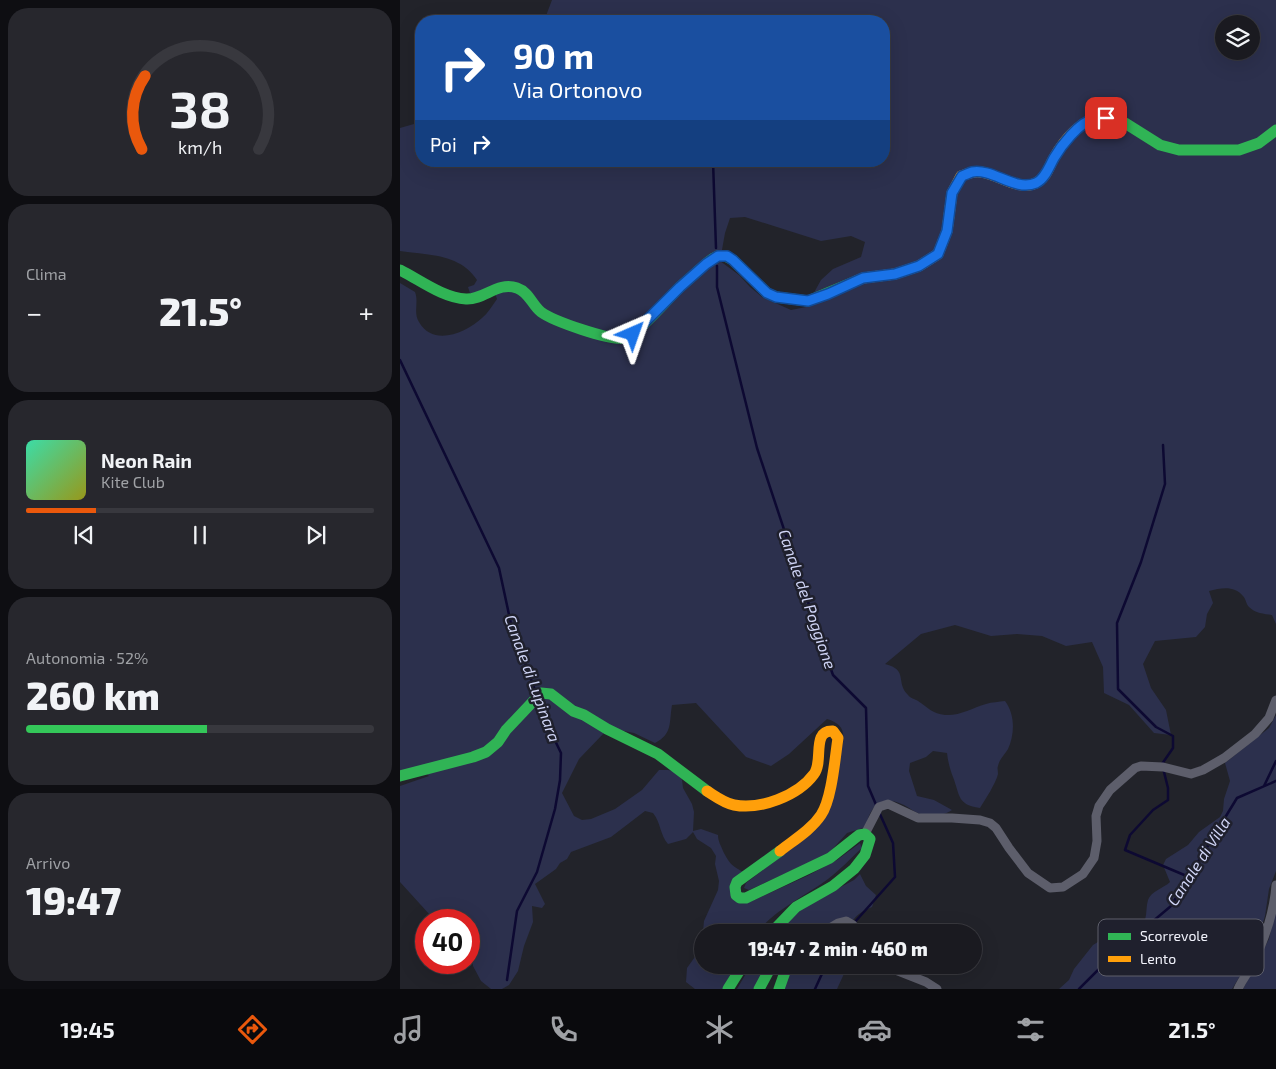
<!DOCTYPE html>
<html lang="it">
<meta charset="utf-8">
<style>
:root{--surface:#1a1a20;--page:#27272d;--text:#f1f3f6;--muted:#9fa1a5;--line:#38383e;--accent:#ea580c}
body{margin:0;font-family:"Exo 2",sans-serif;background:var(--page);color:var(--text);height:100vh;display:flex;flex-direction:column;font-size:19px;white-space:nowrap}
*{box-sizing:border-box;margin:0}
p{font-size:16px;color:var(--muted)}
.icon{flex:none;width:28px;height:28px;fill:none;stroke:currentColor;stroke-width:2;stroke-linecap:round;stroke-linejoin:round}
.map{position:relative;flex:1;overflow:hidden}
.details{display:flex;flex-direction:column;gap:8px;padding:8px;background:#0e0e12;width:400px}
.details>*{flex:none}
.top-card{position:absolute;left:15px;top:15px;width:475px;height:152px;border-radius:20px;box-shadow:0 5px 20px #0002,0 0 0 1px var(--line);background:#1a4fa0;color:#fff;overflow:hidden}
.tools{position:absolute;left:815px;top:15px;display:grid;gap:10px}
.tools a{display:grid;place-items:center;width:45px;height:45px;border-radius:50%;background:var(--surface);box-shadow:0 5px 20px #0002,0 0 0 1px var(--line);font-size:25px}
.speed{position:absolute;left:15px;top:909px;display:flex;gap:10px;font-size:25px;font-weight:700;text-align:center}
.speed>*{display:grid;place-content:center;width:65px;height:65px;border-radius:50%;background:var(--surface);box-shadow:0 5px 20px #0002,0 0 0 1px var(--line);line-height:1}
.speed .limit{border:8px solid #d22;background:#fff;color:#111}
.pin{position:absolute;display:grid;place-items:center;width:42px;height:42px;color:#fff;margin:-21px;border-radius:10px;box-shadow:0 2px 8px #0006}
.me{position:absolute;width:55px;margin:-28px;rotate:43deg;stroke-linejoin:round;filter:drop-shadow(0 0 4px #0008)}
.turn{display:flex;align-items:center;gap:18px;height:105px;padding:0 15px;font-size:22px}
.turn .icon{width:65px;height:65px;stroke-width:2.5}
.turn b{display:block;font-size:35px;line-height:42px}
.then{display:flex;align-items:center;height:48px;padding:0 15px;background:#0003;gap:10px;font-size:19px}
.big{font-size:38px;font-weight:800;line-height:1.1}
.details .card{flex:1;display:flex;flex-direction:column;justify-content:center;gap:8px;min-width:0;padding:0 18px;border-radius:20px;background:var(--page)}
.details .dial{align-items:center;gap:0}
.dial svg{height:130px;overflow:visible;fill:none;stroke:var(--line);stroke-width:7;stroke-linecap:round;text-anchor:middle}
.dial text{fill:var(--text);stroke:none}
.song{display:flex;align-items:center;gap:15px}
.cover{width:60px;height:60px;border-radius:8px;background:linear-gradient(135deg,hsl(160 70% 55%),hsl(60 70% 35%))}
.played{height:5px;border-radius:2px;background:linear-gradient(90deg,var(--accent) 20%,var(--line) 20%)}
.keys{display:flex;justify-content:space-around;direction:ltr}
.heat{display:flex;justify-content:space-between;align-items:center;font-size:28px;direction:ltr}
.charge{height:8px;border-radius:4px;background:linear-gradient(90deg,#34c759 52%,var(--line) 0)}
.trip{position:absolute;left:294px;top:924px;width:288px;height:50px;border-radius:25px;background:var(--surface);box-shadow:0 5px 20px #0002,0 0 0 1px var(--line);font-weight:800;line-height:50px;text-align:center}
.tabs{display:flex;height:80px;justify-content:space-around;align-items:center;background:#0a0a0d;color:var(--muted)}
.tabs .icon{width:35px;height:35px}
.tabs .selected{color:var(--accent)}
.tabs b{font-size:22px;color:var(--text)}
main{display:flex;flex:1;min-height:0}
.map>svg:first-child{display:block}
</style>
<main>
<section class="details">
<div class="card dial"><svg viewBox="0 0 100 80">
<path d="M14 69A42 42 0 1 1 86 69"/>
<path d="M14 69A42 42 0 0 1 16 24" stroke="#ea580c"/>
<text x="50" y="56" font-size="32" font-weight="700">38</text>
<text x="50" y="72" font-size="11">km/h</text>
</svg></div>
<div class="card"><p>Clima</p>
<div class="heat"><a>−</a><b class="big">21.5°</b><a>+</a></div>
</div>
<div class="card">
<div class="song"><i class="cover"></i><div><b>Neon Rain</b><p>Kite Club</p></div></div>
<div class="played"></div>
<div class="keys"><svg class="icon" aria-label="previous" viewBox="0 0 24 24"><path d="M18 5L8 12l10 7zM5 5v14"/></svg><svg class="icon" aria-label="pause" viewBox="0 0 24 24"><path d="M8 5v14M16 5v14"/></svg><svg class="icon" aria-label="next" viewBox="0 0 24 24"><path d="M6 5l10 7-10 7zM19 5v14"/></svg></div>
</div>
<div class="card"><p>Autonomia · 52%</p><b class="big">260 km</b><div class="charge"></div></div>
<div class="card"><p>Arrivo</p><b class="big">19:47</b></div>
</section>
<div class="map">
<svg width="876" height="989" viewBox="0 0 876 989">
<rect width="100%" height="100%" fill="#22232a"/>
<!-- green -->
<path fill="#2c304d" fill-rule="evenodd" d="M 152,0 L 876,0 L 876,624 L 872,615 C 864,614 855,613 849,607 C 846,604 846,599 843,596 C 834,585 821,588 809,591 L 813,603 L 807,614 L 805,627 L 796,637 L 755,641 L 743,664 L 751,688 L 766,710 L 771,735 L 754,733 L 729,705 L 704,693 L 703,667 L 692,642 L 666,646 L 642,636 L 617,634 L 591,636 L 555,625 L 521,634 L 485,664 C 509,670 495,682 508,695 C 510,698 515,699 518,701 C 527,707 533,714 545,715 C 560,716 572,708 586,704 C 592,702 599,702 605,701 C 615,714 615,734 608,749 C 605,754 599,760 598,766 C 597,768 598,771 598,774 C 596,783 585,800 580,808 C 557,805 560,795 553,777 C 550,769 548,762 547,753 L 533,751 L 526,757 L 510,763 L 509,771 L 517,796 L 534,800 L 552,810 C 545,815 533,817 525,815 C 517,814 511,809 504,805 C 482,794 470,805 466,827 L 447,833 L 428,854 L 349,890 L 344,888 L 346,883 L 408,836 L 422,821 L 443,743 C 445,729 440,723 427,719 L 389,754 L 371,766 L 346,757 L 296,703 L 272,705 C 269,722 273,734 255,743 L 234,733 L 214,729 L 204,733 L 179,759 L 162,793 L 174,816 L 182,820 L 191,819 L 215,809 L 242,790 L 259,770 L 268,770 L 277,772 L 282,780 L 283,788 L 292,804 L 294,812 L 293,831 L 301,829 L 318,835 C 318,842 321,845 323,851 C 329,863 331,865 343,872 L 338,902 L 350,902 L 407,876 L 437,860 L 460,843 L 462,848 C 451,858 440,870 428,879 C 404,897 376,909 357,932 L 303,932 L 304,921 L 318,890 L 319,881 L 315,864 L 316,856 L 311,848 L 297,839 L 293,832 L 286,839 L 268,844 C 260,835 261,823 253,813 L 245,811 L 211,837 L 171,852 L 167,859 L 160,863 L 156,869 L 135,884 L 145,904 L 142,908 L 132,906 L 133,922 L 124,946 L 118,971 L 109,985 L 102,989 L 91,989 L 81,981 L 73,966 L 72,957 L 69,952 L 69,920 L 38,920 L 30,915 L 0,882 L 0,786 L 29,776 L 25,772 L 0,772 L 0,283 L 15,292 C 19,302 13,313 19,322 C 33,347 66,333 82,318 C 88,313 92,306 97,299 L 95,293 L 70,293 L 68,287 L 74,285 L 77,280 C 60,254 29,255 0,251 L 0,128 L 21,122 L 21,161 L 484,161 L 484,21 L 144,21 ZM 824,24 L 851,24 L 851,51 L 824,51 ZM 345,217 L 421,241 L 451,236 L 465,242 L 461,257 L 433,269 L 421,280 L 406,307 L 391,310 L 362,297 L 350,287 L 339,275 L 320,261 L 325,233 L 330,218 Z
M 876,715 L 876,871 L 869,889 L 865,916 L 857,941 L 848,963 L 832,989 L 659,989 L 669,980 L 674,969 L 693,945 L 716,931 L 741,924 L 745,920 C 747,913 746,906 748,900 C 751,891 764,888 770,882 L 763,865 L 766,859 L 788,845 L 799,832 L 820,817 L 823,811 L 824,799 L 830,781 L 825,763 L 869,728 Z
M 460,874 L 466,886 L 476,895 L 472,907 C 460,912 450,918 450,932 L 377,932 L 405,906 L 454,880 Z
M 876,908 L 876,989 L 843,989 L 869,939 Z
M 302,938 L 302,965 L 335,965 L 323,989 L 295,989 L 286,982 L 287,968 L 297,954 Z
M 351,965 L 367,965 L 363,977 L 353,989 L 337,989 Z
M 391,965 L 448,965 L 437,989 L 383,989 L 391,970 Z"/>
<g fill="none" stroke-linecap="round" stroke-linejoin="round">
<!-- stream -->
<path stroke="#0d0932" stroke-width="2.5" d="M 313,161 L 316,248
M 317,266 L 317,287 L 357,448 L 422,644 L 433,675 L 466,708 L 468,786 L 477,807
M 0,360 L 99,568 L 111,624 L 136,693
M 763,445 L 765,484 L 741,562 L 717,623 L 718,689 L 756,727 L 773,736 L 773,748 L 762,764 L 768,788 L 768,800 L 753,810 L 730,835 L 725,850 L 789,877
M 864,786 L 876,761
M 454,923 L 495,877 L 493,843 L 479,812
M 445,932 L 450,927
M 107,980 L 117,911 L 137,872 L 155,809 L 160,780 L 161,753 L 147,724 L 138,700
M 415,989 L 426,965
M 679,989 L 714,954 L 771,906 L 837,798 L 876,781"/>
<!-- street -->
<path stroke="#5d5e6b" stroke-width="9" d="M 465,834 L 479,807 L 488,804 L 518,818 L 552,818 L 580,820 L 590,823 L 596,828 L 609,848 L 628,873 L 650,888 L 663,887 L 683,874 L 694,858 L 697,841 L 696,816 L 699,806 L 710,790 L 735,768 L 741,766 L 763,767 L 791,774 L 803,770 L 824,758 L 855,734 L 869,718 L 876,700
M 423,932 L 438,923 L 446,921 L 453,925 L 456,932
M 488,965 L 493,969 L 526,982 L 537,989
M 838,989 C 842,980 848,973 852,965 C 864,941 874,912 876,885"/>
<!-- fast -->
<path stroke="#30b455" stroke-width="11" d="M 706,117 L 718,119 L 725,123 L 760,145 L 779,150 L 839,150 L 859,143 L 876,130
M 0,270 C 20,280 43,298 66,299 C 84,300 98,281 117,288 C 129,292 132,305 141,312 C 153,321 210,341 224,338 C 238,334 266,301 278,289 C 285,282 293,276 300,269 C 305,265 312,257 319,256 C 325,255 328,257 333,260 L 367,293 L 376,297 L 408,301 L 456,281
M 0,776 L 73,757 L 86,752 L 98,742 L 106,730 L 141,693 L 151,694 L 173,711 L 184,715 L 207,729 L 258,754 L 307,791
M 372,932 L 396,907 L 433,886 L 454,869 L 465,855 L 470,839 L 465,834 L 459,835 L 430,858 L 346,898 L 340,898 L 336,895 L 335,887 L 337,882 L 380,851
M 328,989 L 343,965
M 359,989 L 372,965
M 379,989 L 385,972 L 385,965"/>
<!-- slow -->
<path stroke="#ff9f0a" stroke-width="11" d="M 456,281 L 463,278 L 495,274 L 519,266 L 538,254 L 547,231 L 552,193 L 561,176 C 567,174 573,171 580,172 C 598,173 621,194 639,181 C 647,176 649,166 654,158 C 664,140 683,116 706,117
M 307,791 C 315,796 324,803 334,805 C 360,810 398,796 414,774 C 424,761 411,730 433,731 L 438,738 C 435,757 432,799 421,815 C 411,830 394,840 380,851"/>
</g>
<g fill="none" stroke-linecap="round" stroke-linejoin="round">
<!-- route casing -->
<g stroke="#114b97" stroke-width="12">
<path id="route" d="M 233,334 L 280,287 L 306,264 L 318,256 L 327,256 L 333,260 L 367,293 L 376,297 L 408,301 L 428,294 L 463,278 L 495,274 L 519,266 L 538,254 L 547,231 L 552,193 L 562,176 C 565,175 569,173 572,172 C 593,168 615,192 636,183 C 645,179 649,167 654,158 C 661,146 679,122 694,119 C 698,118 702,118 706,118"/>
</g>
<!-- route -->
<use href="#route" stroke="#1a73e8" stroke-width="9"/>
</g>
<g text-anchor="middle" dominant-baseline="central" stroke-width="5" stroke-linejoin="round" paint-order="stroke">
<!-- water labels -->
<g font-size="16" font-style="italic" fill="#d0d5f6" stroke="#1f202d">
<text transform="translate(408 599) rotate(71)">Canale del Poggione</text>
<text transform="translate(133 678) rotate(70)">Canale di Lupinara</text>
<text transform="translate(798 861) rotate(-57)">Canale di Villa</text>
</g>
</g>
<!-- legend -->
<rect x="698" y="919" width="166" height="57" rx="8" fill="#1f202d" stroke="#5e5f6b" stroke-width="1"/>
<rect x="708" y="933" width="23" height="7" fill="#30b455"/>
<rect x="708" y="956" width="23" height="6" fill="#ff9f0a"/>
<g font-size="14" fill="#f2f3fc">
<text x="740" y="941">Scorrevole</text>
<text x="740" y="964">Lento</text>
</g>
</svg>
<div class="tools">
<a><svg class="icon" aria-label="layers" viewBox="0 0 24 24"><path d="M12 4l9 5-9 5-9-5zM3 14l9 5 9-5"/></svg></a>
</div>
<div class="speed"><div class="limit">40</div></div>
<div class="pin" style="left:706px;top:118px;background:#d93025"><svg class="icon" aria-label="arrive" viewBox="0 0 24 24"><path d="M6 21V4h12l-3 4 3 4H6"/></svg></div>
<svg class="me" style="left:233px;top:334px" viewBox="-20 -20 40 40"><path d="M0-17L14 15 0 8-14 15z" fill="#1a73e8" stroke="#fff" stroke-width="4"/></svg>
<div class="trip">19:47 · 2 min · 460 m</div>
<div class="top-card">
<div class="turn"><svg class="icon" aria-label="right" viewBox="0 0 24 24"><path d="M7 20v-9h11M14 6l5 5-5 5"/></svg><div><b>90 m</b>Via Ortonovo</div></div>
<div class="then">Poi<svg class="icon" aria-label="right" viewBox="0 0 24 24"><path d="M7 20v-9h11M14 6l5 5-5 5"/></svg></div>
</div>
</div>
</main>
<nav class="tabs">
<b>19:45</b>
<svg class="icon selected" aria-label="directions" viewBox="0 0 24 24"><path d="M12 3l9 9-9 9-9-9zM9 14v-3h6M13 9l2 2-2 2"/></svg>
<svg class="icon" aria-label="music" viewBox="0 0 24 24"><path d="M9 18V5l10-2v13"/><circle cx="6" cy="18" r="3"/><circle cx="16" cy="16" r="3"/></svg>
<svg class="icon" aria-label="phone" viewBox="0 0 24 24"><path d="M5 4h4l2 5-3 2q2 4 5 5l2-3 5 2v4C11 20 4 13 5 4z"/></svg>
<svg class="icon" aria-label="climate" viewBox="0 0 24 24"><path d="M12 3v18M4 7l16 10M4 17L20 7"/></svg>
<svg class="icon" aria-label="car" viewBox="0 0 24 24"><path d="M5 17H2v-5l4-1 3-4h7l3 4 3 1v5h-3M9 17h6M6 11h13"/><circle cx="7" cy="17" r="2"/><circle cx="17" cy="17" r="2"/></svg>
<svg class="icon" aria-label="filters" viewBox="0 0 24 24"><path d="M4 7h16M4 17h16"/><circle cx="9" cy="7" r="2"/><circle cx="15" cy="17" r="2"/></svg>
<b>21.5°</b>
</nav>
